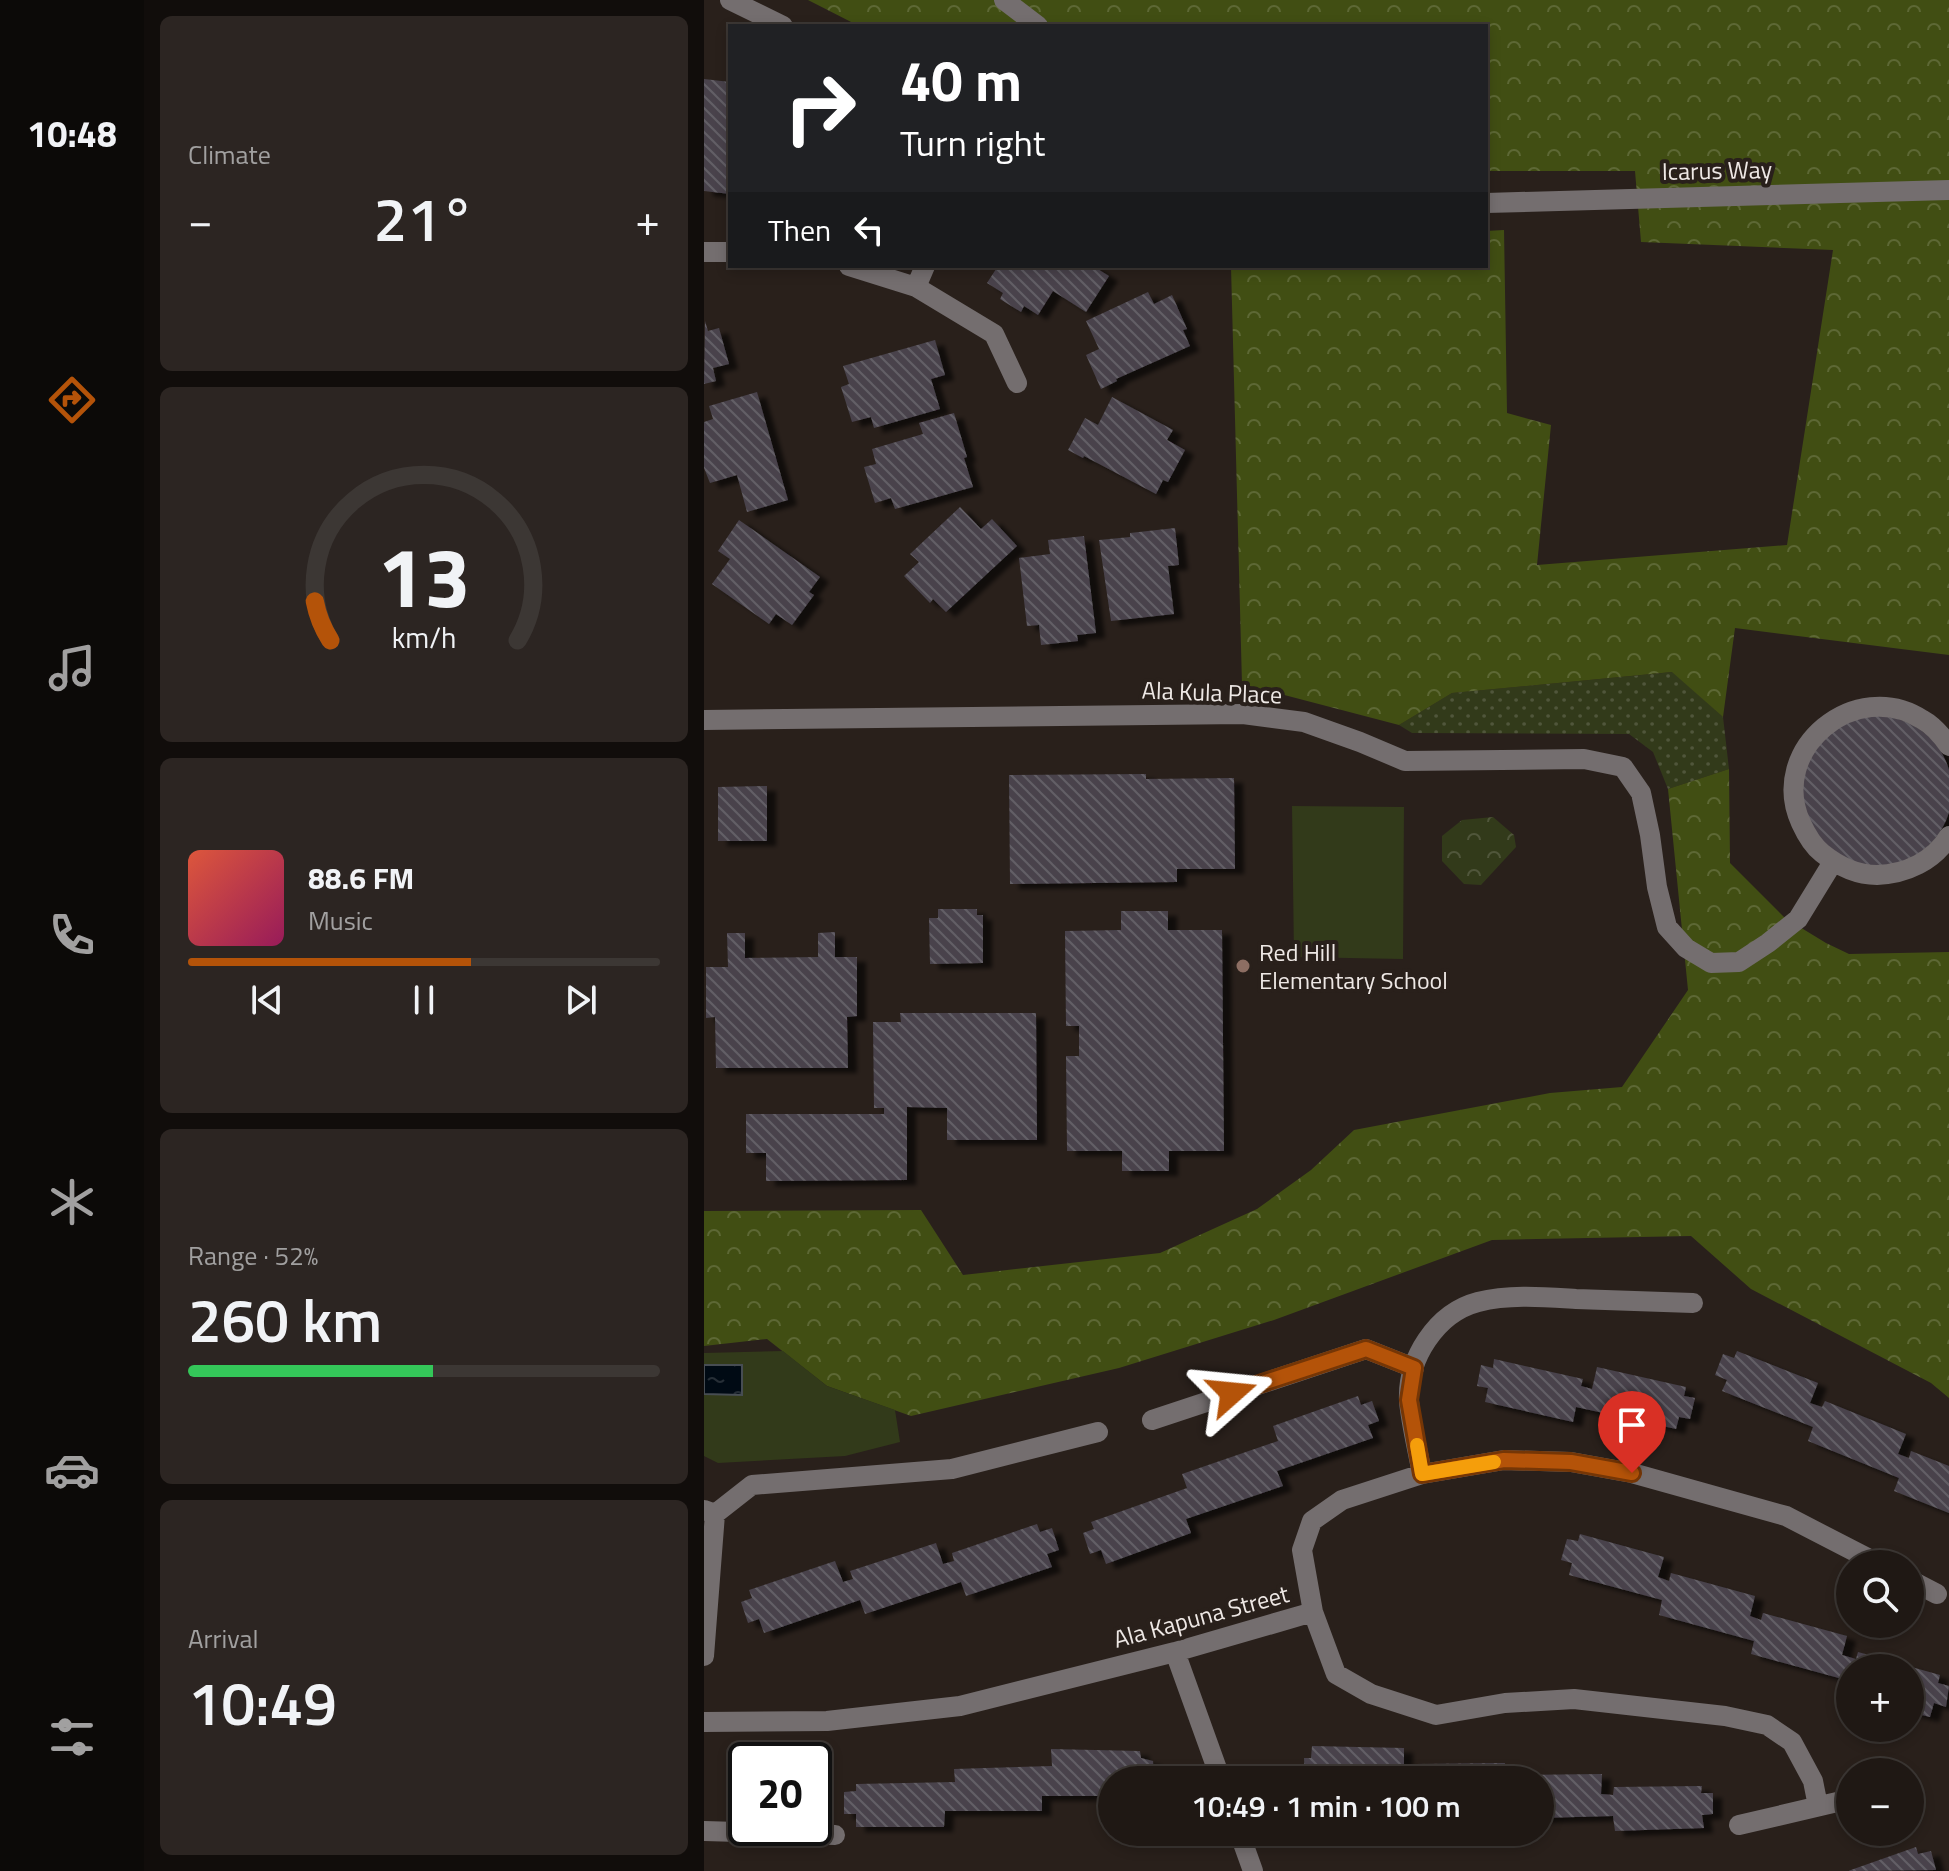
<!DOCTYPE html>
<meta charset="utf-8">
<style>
:root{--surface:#1f1814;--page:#2c2522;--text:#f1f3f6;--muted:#a1a0a0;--line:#3c3734;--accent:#b45309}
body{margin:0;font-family:"Titillium Web",sans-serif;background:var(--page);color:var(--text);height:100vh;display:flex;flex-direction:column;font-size:30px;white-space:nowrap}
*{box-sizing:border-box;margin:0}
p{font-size:26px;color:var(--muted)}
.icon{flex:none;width:44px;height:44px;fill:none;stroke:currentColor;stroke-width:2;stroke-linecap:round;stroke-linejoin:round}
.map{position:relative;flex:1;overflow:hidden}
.side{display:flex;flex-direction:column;gap:16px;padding:16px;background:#110d0b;width:560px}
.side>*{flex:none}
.top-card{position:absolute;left:24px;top:24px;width:760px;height:244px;border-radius:0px;box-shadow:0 4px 12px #0003,0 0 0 2px var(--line);background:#202124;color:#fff;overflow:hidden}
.fabs{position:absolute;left:1132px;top:1550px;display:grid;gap:16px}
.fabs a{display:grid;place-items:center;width:88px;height:88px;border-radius:50%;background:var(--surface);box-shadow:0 4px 12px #0003,0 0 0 2px var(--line);font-size:40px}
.speed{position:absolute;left:24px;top:1742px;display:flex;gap:16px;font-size:40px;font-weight:700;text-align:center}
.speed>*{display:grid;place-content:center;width:104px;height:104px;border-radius:50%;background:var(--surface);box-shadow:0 4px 12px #0003,0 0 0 2px var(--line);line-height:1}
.speed .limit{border:4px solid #111;border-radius:12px;background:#fff;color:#111}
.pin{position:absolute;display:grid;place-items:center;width:68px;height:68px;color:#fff;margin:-82px -34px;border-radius:50% 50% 50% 0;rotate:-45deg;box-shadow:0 0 8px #0007}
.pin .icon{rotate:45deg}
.me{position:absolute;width:88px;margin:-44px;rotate:72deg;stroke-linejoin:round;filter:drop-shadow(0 0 6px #0008)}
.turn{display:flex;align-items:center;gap:28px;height:168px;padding:0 40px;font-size:36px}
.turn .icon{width:104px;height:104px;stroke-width:2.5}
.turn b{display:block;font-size:56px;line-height:68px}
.then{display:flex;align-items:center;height:76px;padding:0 40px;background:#0003;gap:16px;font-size:30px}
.big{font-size:60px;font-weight:600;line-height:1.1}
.side .tile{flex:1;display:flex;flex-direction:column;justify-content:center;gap:12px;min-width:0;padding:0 28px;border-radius:12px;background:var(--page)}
.side .dial{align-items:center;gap:0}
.dial svg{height:208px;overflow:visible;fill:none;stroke:var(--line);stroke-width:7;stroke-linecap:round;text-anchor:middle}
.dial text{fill:var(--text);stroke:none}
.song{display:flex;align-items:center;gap:24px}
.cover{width:96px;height:96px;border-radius:12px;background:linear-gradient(135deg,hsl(10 70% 55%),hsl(330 70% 35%))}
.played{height:8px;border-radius:4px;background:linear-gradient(90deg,var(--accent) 60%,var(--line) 60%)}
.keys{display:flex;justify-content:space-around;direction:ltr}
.heat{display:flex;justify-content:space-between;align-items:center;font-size:44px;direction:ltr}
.charge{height:12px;border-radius:6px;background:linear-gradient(90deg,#34c759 52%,var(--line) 0)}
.trip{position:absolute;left:394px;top:1766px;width:456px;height:80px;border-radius:40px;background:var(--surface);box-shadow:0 4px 12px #0003,0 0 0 2px var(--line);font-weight:600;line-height:80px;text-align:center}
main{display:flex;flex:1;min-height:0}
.tab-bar{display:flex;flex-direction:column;width:144px;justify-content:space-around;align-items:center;background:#0c0a08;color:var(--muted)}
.tab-bar .icon{width:56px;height:56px}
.tab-bar .active{color:var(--accent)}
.tab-bar b{font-size:36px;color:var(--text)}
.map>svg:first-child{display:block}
</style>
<main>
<nav class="tab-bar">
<b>10:48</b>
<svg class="icon active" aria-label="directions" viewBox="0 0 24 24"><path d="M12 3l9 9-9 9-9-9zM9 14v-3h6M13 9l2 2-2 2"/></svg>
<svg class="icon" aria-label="music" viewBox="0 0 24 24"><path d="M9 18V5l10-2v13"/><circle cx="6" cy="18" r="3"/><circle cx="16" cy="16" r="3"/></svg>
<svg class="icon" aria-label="phone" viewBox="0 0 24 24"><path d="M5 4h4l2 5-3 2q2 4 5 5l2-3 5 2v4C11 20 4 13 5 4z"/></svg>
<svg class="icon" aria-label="climate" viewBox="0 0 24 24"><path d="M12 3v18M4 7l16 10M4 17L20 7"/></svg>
<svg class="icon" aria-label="car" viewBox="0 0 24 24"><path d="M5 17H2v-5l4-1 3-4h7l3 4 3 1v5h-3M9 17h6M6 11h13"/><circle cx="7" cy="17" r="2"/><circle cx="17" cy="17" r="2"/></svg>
<svg class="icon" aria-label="filters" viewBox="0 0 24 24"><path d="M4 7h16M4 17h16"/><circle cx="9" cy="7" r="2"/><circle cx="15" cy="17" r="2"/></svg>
</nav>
<section class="side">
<div class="tile"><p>Climate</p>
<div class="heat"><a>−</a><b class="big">21°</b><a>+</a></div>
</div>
<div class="tile dial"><svg viewBox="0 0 100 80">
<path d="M14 69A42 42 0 1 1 86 69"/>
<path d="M14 69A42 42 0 0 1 8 54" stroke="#b45309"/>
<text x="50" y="56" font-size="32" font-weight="700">13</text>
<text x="50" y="72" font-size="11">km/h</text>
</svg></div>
<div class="tile">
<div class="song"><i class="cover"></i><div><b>88.6 FM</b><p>Music</p></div></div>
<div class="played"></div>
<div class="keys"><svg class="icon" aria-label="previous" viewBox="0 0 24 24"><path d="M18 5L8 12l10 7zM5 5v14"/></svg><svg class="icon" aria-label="pause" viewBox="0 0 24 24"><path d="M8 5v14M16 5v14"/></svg><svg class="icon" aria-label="next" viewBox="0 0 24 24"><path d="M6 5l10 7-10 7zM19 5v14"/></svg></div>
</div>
<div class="tile"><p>Range · 52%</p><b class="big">260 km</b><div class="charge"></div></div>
<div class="tile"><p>Arrival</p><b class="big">10:49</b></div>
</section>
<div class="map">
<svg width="1245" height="1871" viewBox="0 0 1245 1871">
<defs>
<pattern id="grass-dots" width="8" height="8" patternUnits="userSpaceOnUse" patternTransform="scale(2)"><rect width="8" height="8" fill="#323a1a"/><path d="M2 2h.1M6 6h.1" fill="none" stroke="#50563b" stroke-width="1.8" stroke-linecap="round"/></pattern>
<pattern id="forest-crowns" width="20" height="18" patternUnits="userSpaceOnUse" patternTransform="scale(2)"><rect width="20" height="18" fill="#414e13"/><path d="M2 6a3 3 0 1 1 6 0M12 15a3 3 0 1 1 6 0" fill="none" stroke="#5d6835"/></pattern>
<pattern id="park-crowns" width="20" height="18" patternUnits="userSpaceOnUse" patternTransform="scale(2)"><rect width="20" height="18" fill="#323a1a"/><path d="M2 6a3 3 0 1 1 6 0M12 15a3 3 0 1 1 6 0" fill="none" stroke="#50563b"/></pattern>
<pattern id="water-ripples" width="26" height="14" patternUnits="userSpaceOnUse" patternTransform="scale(2)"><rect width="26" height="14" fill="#000a14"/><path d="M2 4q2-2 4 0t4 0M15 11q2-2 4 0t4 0" fill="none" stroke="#262e36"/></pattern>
<pattern id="building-back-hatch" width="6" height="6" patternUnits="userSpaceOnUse" patternTransform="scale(2)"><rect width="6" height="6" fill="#48434c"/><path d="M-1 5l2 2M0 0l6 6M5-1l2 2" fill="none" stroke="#635e66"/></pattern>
<filter id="shadow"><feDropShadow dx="9" dy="5" stdDeviation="2" flood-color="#0009"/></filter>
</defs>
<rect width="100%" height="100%" fill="#29201b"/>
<!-- grass -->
<path fill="url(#grass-dots)" d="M 969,672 L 1019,717 L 1025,769 L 964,789 L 949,752 L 925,734 L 708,733 L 695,725 L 748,693 Z"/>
<!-- forest -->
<path fill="url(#forest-crowns)" d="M 104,0 L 1245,0 L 1245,655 L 1031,628 L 1019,717 L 968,672 L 748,693 L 695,725 L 538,684 L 527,266 L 782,266 L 782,231 L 800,230 L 803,413 L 847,425 L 833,565 L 1083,545 L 1129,250 L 937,242 L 931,171 L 782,171 L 782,26 L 155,26 Z
M 1025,769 L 1026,863 L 1081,918 L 1122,943 L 1145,954 L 1245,952 L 1245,1398 L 1227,1383 L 1047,1289 L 987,1236 L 788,1240 L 570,1320 L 415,1368 L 207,1416 L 123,1386 L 63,1339 L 0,1346 L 0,1211 L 217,1210 L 259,1275 L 456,1253 L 553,1209 L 607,1170 L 650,1130 L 846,1093 L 918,1087 L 984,990 L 964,789 Z"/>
<!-- park -->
<path fill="url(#park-crowns)" d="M 789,817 L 810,835 L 812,847 L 777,885 L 760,884 L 738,861 L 738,836 L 758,820 Z"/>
<!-- garden -->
<path fill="#323a1a" d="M 588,806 L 700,807 L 699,959 L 590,957 Z
M 79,1351 L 123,1386 L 191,1410 L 196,1442 L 141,1456 L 14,1463 L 0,1456 L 0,1353 Z"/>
<!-- water -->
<path fill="url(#water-ripples)" stroke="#474d53" stroke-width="2" d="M 0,1365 L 38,1365 L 38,1395 L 0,1394 Z"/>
<!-- building -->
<path fill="url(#building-back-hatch)" filter="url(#shadow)" d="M 0,79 L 26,82 L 26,194 L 0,191 Z
M 294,266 L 389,266 L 405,276 L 382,312 L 349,291 L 334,315 L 320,306 L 317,312 L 296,299 L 299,293 L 283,283 Z
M 444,292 L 450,304 L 468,295 L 483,329 L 479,330 L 486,346 L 412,379 L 413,381 L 397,389 L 382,355 L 395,349 L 382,321 Z
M 1,321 L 4,331 L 15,328 L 25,364 L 9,368 L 12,381 L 0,384 Z
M 231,340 L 241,375 L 227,379 L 236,409 L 170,428 L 167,417 L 148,422 L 137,387 L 145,384 L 139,366 Z
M 53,392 L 84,500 L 43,512 L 33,475 L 6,483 L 0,468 L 0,422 L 9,419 L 5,406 Z
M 408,397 L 469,430 L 463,440 L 481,450 L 464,482 L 459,480 L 452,494 L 380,456 L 379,458 L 364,450 L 381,418 L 394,425 Z
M 250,413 L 263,457 L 260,458 L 269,487 L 191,509 L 187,498 L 171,503 L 160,467 L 172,464 L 168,449 L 219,434 L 215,423 Z
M 256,507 L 277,529 L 288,519 L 313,546 L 242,612 L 229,599 L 226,603 L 200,576 L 215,562 L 206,554 Z
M 35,520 L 116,577 L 105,592 L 110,595 L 88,625 L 72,614 L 65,624 L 8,584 L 26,559 L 14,551 Z
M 471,528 L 475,565 L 464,566 L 470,614 L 407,621 L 395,540 L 426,537 L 426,533 Z
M 380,536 L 392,633 L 373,635 L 374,641 L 337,645 L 335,625 L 323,626 L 315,558 L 346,554 L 344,540 Z
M1098 791a75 75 0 1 1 150 0a75 75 0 1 1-150 0Z
M 442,774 L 442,779 L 530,778 L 531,869 L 473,869 L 473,882 L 306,884 L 305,775 Z
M 63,786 L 63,841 L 14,841 L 14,787 Z
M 234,909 L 273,909 L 273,915 L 279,915 L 279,963 L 226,964 L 225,918 L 234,918 Z
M 417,911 L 464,911 L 464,930 L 518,930 L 520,1151 L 465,1151 L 465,1171 L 418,1171 L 418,1151 L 363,1151 L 362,1056 L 375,1056 L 375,1026 L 362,1026 L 361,931 L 417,930 Z
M 131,932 L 131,957 L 153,957 L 153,1016 L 143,1017 L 144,1068 L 12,1068 L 11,1017 L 2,1018 L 2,967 L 24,967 L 23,933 L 41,933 L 41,958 L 114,957 L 114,933 Z
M 196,1013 L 332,1013 L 333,1140 L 243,1140 L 243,1108 L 203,1107 L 203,1180 L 62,1181 L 62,1153 L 42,1153 L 42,1114 L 180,1114 L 180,1108 L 170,1108 L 169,1022 L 197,1022 Z
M 1033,1351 L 1114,1383 L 1106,1403 L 1118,1407 L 1121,1401 L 1202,1434 L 1194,1454 L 1205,1458 L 1207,1451 L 1245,1466 L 1245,1513 L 1190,1491 L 1195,1478 L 1104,1441 L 1109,1427 L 1018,1391 L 1023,1380 L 1011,1375 L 1019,1354 L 1030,1358 Z
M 790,1359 L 879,1379 L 877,1386 L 888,1389 L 893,1367 L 982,1387 L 980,1396 L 991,1398 L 986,1419 L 975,1417 L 972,1429 L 872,1407 L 869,1422 L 781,1402 L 784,1388 L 773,1386 L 777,1365 L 789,1368 Z
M 654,1396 L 657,1405 L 668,1401 L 675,1421 L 664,1425 L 669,1438 L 573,1471 L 579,1486 L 482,1519 L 487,1533 L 402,1564 L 397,1550 L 386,1554 L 379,1533 L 390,1529 L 387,1522 L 483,1488 L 478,1474 L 574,1441 L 569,1426 Z
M 333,1524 L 336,1532 L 348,1528 L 355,1550 L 343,1554 L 348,1567 L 262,1596 L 257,1582 L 161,1614 L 156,1600 L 60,1633 L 55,1619 L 44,1623 L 37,1602 L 48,1598 L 45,1590 L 131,1561 L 139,1582 L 149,1579 L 146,1571 L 232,1543 L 239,1564 L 250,1561 L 248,1553 Z
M 876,1534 L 960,1557 L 954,1577 L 965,1581 L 967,1573 L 1051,1596 L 1046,1616 L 1057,1620 L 1059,1613 L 1143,1636 L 1138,1655 L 1152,1659 L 1154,1652 L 1236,1675 L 1234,1683 L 1245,1686 L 1242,1707 L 1230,1703 L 1226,1717 L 1206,1712 L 1206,1668 L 1146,1668 L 1146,1696 L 1139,1694 L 1142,1680 L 1047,1654 L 1050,1641 L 955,1615 L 958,1600 L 865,1575 L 868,1563 L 857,1560 L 863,1539 L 874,1541 Z
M 608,1746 L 700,1748 L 700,1769 L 711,1769 L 711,1764 L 801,1763 L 799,1780 L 601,1780 L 600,1758 L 607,1758 Z
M 347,1749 L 436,1751 L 437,1758 L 449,1761 L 450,1780 L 408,1780 L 408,1796 L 338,1796 L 338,1811 L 241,1811 L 240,1827 L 152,1827 L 152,1814 L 140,1814 L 140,1792 L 152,1791 L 152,1784 L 251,1782 L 250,1769 L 348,1766 Z
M 898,1774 L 897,1794 L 909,1795 L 910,1787 L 998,1786 L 997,1793 L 1009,1793 L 1009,1814 L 998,1815 L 1000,1828 L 911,1831 L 909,1816 L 836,1818 L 836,1780 L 811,1780 L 812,1775 Z
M 1212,1847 L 1214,1854 L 1227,1851 L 1232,1870 L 1144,1871 Z"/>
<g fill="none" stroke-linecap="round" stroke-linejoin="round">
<!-- minor -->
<path stroke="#746e6f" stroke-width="20" d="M 26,0 L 79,26
M 300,0 L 334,26
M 782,203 L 1245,190
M 0,252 L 26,252
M 145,266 L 212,287 L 290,334 L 313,383
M 212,287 L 221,266
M 0,720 L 539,714 L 600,722 L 656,742 L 701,761 L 880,759 L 919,767 L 937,793 L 946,835 L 953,887 L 963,927 L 982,948 L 1007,963 L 1035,962 L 1064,943 L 1094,919 L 1129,862
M 1245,746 C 1238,736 1230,726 1219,720 C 1152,676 1063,749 1097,823 C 1102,834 1108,845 1118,853 C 1134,866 1152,875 1173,875 C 1202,874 1230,861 1245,836
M 448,1420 L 662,1349 L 710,1368
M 718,1474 C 714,1451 707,1425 705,1401 C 703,1359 732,1313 774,1302 C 806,1294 840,1297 872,1299 C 911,1300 950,1302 989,1303
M 0,1510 L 11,1514 L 48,1485 L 248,1469 L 394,1432
M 1206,1580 L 1233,1594
M 609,1612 L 632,1674 L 667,1694 L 732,1715 L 801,1703 L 870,1699 L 1021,1716 L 1063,1725 L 1088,1742 L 1109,1781 L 1114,1806
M 471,1652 L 517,1780
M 0,1656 L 11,1514
M 0,1722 L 123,1721 L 256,1706 L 471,1652 L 609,1612 L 598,1550 L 608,1521 L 638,1500 L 718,1474 L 800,1460 L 867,1462 L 928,1473 L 1082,1516 L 1175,1564
M 1035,1825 L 1146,1799
M 0,1831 L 131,1835
M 535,1832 L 549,1871"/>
</g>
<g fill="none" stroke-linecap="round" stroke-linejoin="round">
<!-- route casing -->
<g stroke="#753606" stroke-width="20">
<path id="route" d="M 528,1393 L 662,1349 L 710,1368 L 705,1400 L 718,1474 L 800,1460 L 867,1462 L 928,1473"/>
</g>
<!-- route -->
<use href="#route" stroke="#b45309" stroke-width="14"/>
<!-- slow -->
<path stroke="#f59e0b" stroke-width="14" d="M 713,1445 L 718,1474 L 790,1462"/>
</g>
<!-- markers -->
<circle fill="#8d6e63" stroke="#29201b" stroke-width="3" cx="539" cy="966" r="8"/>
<g text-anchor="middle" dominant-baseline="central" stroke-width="8" stroke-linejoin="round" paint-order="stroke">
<!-- street labels -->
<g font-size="24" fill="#eee8e5" stroke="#29201b">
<text transform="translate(1013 170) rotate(-1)">Icarus Way</text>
<text transform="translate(508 692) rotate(2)">Ala Kula Place</text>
<text transform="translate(497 1616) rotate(-15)">Ala Kapuna Street</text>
</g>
<!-- poi labels -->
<g font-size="24" fill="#eee8e5" stroke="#29201b" text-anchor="start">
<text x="555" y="952">Red Hill<tspan x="555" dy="28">Elementary School</tspan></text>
</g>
</g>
</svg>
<div class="fabs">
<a><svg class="icon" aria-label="search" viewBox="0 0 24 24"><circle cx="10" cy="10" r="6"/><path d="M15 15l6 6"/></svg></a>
<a>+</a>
<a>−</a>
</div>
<div class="speed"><div class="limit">20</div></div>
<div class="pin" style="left:928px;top:1473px;background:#d93025"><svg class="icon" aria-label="arrive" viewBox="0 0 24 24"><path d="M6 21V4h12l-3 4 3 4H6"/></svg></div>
<svg class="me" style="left:528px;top:1393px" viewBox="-20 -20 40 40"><path d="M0-17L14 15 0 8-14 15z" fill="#b45309" stroke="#fff" stroke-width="4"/></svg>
<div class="trip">10:49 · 1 min · 100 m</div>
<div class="top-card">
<div class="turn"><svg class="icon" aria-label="right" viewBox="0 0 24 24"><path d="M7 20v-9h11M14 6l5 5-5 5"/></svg><div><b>40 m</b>Turn right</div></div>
<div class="then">Then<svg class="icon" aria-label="left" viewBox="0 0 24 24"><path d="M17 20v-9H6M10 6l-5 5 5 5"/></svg></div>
</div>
</div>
</main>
